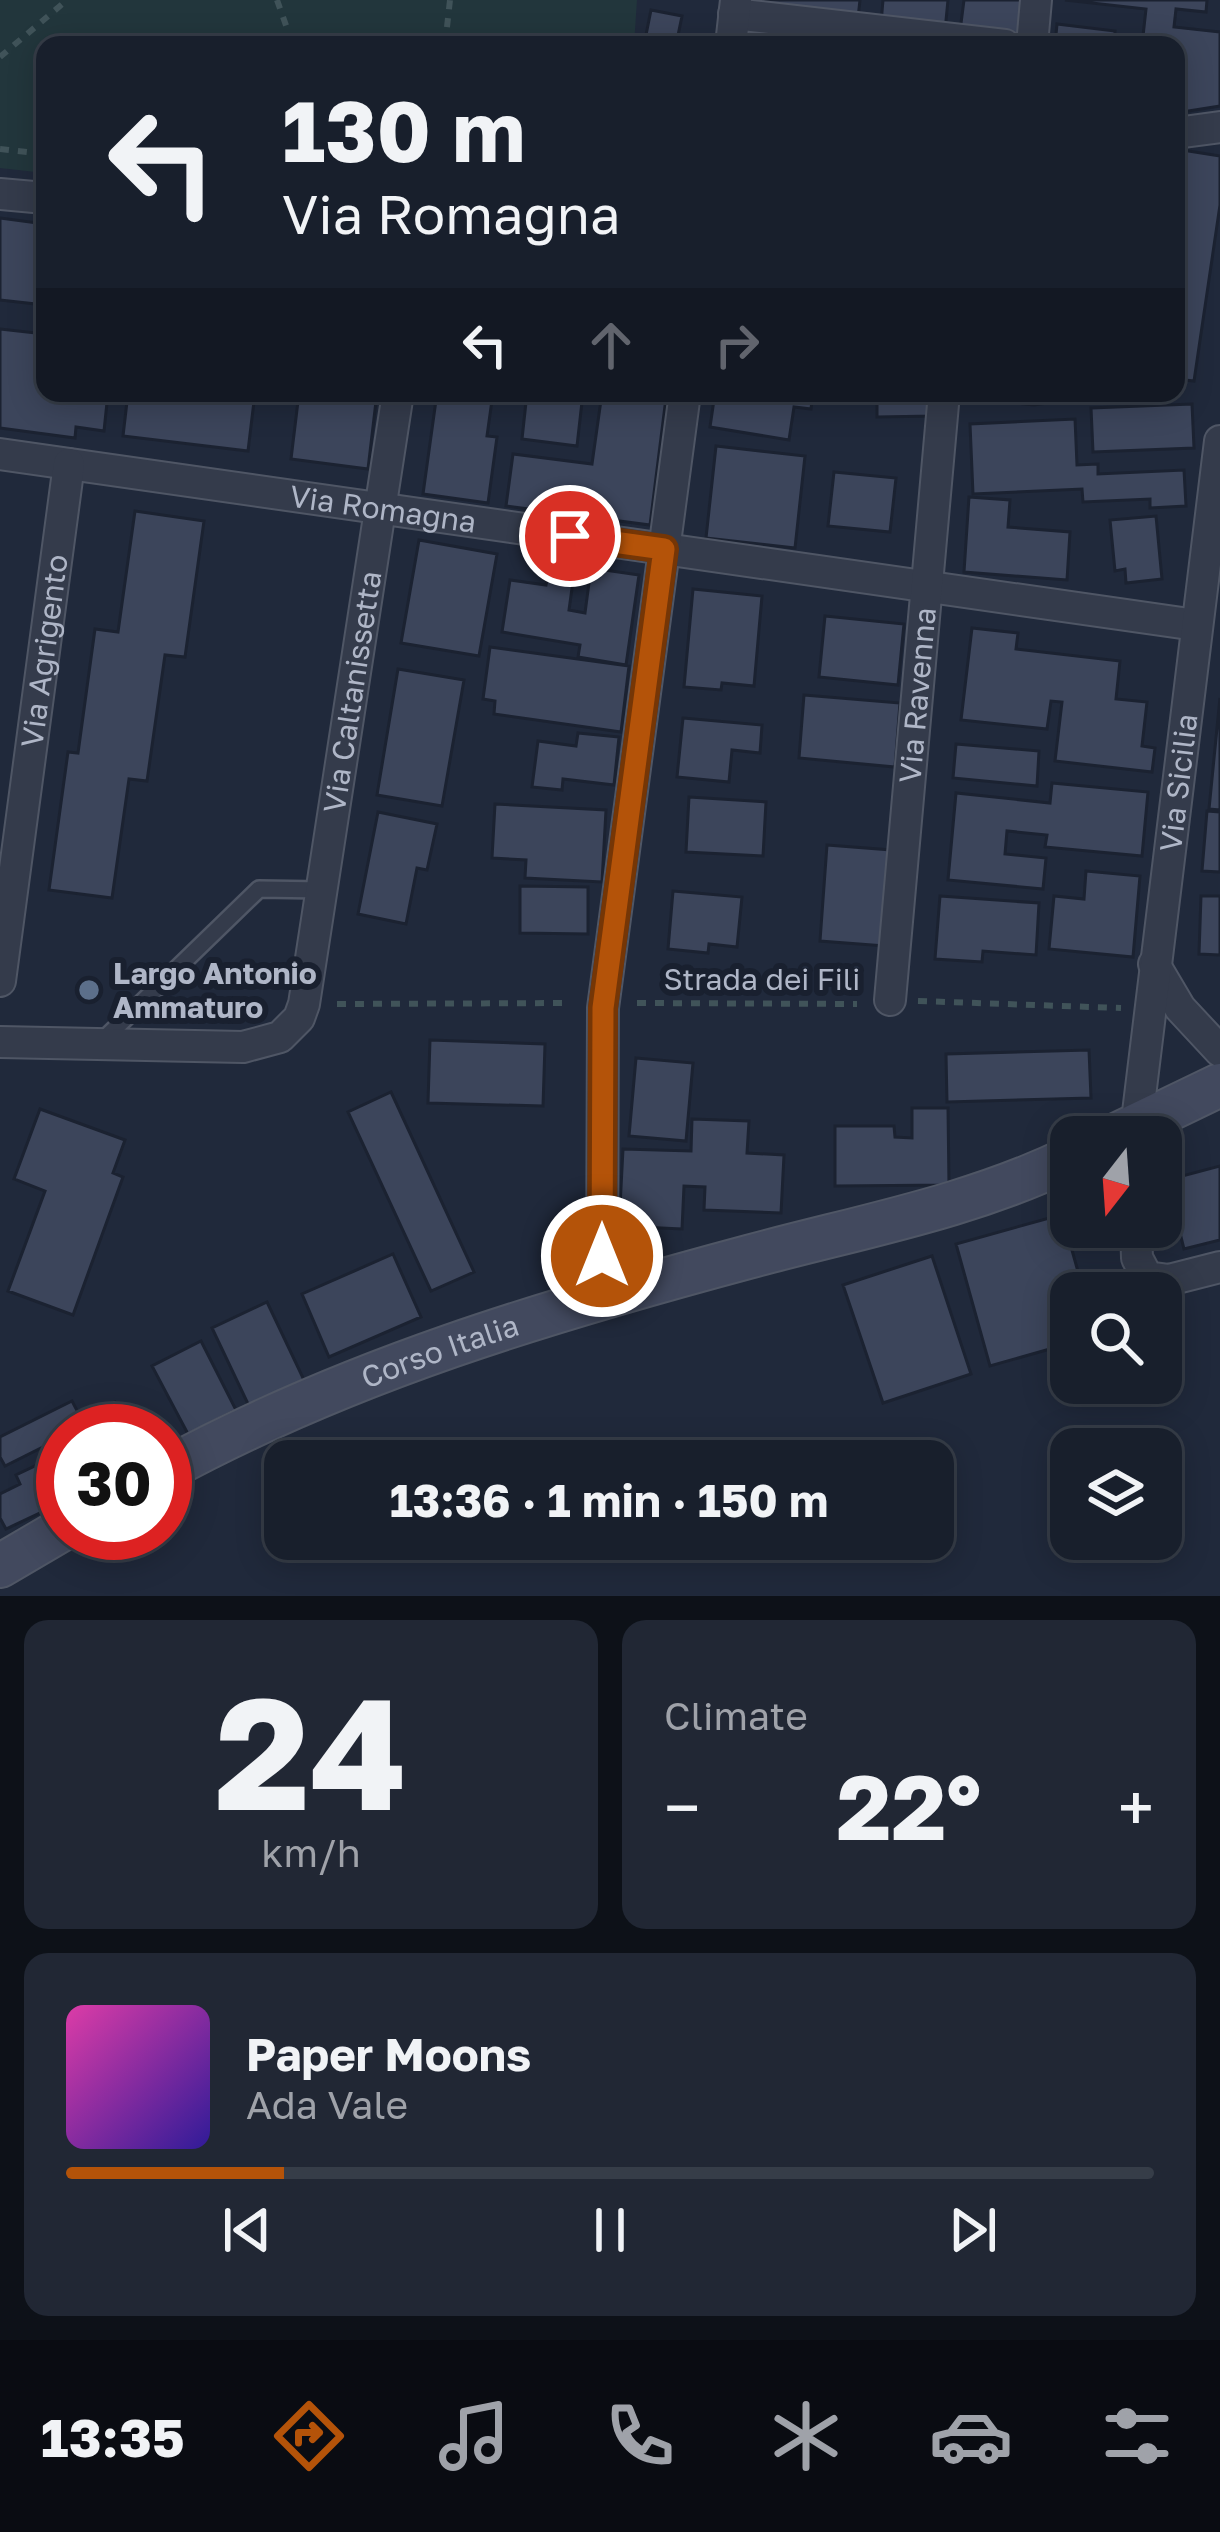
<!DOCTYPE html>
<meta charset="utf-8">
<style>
:root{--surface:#181f2c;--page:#212734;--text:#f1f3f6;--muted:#9fa2a9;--line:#363d48;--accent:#b45309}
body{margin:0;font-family:"Golos Text",sans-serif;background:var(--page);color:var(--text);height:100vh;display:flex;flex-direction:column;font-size:45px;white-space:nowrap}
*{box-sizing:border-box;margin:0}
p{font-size:39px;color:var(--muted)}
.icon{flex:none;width:66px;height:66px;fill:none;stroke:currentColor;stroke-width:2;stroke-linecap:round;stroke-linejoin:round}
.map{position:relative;height:1596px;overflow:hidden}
.sheet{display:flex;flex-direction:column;gap:24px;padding:24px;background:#0d1118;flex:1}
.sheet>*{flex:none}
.top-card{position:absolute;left:36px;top:36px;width:1149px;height:366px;border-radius:24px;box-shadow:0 6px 30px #0003,0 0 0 3px var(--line);background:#181f2c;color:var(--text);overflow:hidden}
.needle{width:78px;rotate:197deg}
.controls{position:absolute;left:1050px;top:1116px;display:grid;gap:24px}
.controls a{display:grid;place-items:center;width:132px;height:132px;border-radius:24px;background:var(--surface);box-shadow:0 6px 30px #0003,0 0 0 3px var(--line);font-size:60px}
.speed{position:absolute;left:36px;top:1404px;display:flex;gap:24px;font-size:60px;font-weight:700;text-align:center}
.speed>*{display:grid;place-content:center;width:156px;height:156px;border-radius:50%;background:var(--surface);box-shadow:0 6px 30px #0003,0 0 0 3px var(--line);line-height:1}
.speed .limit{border:18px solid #d22;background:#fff;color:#111}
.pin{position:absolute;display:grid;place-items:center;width:102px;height:102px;color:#fff;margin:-51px;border:6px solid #fff;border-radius:50%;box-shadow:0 3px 12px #0007}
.me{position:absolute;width:132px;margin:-66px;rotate:0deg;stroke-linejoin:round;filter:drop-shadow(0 0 9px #0008)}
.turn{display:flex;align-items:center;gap:42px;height:252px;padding:0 48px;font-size:54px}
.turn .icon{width:156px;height:156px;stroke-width:2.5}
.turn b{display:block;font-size:84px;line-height:102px}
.lanes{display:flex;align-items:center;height:114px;padding:0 48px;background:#0003;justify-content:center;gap:60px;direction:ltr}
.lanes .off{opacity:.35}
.big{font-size:90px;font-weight:700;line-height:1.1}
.sheet .widget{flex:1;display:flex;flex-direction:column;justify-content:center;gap:18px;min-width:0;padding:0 42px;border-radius:24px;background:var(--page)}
.sheet .dial{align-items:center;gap:0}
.dial b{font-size:156px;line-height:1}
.song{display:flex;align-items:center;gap:36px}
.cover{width:144px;height:144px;border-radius:18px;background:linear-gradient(135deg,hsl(320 70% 55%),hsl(250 70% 35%))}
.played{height:12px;border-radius:6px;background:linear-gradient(90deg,var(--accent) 20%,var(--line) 20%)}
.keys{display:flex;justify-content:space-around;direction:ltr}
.heat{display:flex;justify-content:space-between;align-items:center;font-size:66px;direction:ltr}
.sheet .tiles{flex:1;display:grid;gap:24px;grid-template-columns:1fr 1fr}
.widget:last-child{grid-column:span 2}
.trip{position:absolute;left:264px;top:1440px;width:690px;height:120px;border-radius:24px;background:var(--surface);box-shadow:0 6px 30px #0003,0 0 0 3px var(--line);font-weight:700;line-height:120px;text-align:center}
.dock{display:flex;height:192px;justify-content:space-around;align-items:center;background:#0a0c12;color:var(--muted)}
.dock .icon{width:84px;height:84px}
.dock .current{color:var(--accent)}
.dock b{font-size:54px;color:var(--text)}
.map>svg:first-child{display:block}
</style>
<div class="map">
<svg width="1220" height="1596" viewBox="0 0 1220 1596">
<rect width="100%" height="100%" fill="#20293b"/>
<!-- green -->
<path fill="#22363c" d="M 0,0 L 637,0 L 634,45 L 45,45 L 45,173 L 0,168 Z"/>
<!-- building -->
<path fill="#3c455b" stroke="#1b2231" stroke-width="3" d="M 766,0 L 860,0 L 858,18 L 766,7 Z
M 883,0 L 948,0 L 945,31 L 881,24 Z
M 964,0 L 1029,0 L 1024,39 L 960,31 Z
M 1065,0 L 1207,0 L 1206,12 L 1176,9 L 1174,27 L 1220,32 L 1220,106 L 1176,113 L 1176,45 L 1142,45 L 1146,9 Z
M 651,10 L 682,16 L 676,45 L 644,45 Z
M 1057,24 L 1115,31 L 1114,45 L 1055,45 Z
M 1176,149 L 1220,156 L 1220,205 L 1194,381 L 1176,379 Z
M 0,218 L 45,224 L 45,305 L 0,300 Z
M 0,329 L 45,334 L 45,393 L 108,393 L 104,431 L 76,427 L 75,438 L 0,428 Z
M 128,393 L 255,393 L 248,451 L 123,436 Z
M 299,393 L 377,393 L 368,469 L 291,459 Z
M 437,393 L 493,393 L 487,436 L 497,437 L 488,503 L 423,494 Z
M 527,393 L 583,393 L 577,446 L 522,439 Z
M 602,393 L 666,398 L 650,525 L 506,506 L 513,454 L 592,464 Z
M 715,393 L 813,393 L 811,409 L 794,407 L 789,440 L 710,427 Z
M 860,393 L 933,393 L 934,416 L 877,417 L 877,399 L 860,399 Z
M 979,393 L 1112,393 L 1034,405 L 978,399 Z
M 1192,404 L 1194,448 L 1093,452 L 1091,408 Z
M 1075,419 L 1077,465 L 1098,464 L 1098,474 L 1184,470 L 1186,506 L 1150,508 L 1150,499 L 1083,502 L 1082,489 L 973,494 L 970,424 Z
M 716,446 L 805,456 L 795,548 L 706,538 Z
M 834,472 L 896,478 L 890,532 L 828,526 Z
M 969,497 L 1010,500 L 1008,527 L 1070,532 L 1067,580 L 964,572 Z
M 135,511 L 204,521 L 185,657 L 165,655 L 147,781 L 129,779 L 112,898 L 49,890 L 68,752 L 78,753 L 95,629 L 118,632 Z
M 1156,516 L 1162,579 L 1126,583 L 1125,569 L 1115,571 L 1110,520 Z
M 419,540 L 497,554 L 479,656 L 401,643 Z
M 591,568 L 639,575 L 626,665 L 578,657 L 580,645 L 502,632 L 510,580 L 546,585 L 549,569 L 574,574 L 569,610 L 585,613 Z
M 693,589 L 762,596 L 754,686 L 722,683 L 721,690 L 684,687 Z
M 825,616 L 904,624 L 898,685 L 819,677 Z
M 972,628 L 1018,633 L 1016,649 L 1120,661 L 1116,699 L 1147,702 L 1142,746 L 1155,748 L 1152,772 L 1055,761 L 1062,702 L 1051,701 L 1047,729 L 961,720 Z
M 490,647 L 629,666 L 621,732 L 494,714 L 495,701 L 483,699 Z
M 398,669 L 464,680 L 442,806 L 377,795 Z
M 804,695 L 900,703 L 895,767 L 799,758 Z
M 1220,698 L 1220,810 L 1209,809 Z
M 683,718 L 762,725 L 760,753 L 732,750 L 729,782 L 677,777 Z
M 578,733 L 619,737 L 614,785 L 563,779 L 562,790 L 532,787 L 538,741 L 576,746 Z
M 956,744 L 1039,751 L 1037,786 L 953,778 Z
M 1052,783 L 1148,792 L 1142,856 L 1045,847 L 1047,835 L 1007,831 L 1005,854 L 1046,858 L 1043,889 L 948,880 L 956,793 L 1050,803 Z
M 689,797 L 766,802 L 763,856 L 686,852 Z
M 495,804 L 606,810 L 602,882 L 525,878 L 526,860 L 492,858 Z
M 1207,811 L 1220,812 L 1220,872 L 1202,871 Z
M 378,812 L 437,824 L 427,870 L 417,868 L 406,924 L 358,914 Z
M 827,845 L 891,850 L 885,946 L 820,941 Z
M 1086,871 L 1140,876 L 1133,957 L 1049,949 L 1054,896 L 1084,899 Z
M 520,886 L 588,887 L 588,934 L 520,933 Z
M 673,891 L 742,897 L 737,947 L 709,944 L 708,953 L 668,949 Z
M 940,896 L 1039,903 L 1036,955 L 983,951 L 982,962 L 935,959 Z
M 1201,896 L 1220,896 L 1220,955 L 1199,954 Z
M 430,1040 L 545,1044 L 543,1106 L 428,1103 Z
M 1089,1050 L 1091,1098 L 947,1102 L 946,1054 Z
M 636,1058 L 693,1063 L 686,1141 L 629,1136 Z
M 391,1092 L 474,1272 L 431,1291 L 348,1112 Z
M 912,1108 L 948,1108 L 949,1185 L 835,1186 L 835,1126 L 894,1126 L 895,1137 L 912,1138 Z
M 40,1109 L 125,1140 L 113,1173 L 123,1177 L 73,1315 L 8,1291 L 45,1191 L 14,1179 Z
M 692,1119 L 749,1121 L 747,1153 L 784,1155 L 781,1213 L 704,1210 L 705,1187 L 684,1186 L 682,1229 L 619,1226 L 623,1149 L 691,1151 Z
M 1220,1166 L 1220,1240 L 1184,1249 L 1167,1180 Z
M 1071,1212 L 1071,1227 L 1076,1227 L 1079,1241 L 1070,1243 L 1084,1293 L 1071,1293 L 1071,1343 L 990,1366 L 956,1244 Z
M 393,1254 L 421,1317 L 329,1357 L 302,1294 Z
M 932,1256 L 971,1374 L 883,1403 L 843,1285 Z
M 267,1302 L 304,1380 L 249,1406 L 212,1328 Z
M 201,1341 L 236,1410 L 188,1434 L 152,1366 Z
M 72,1401 L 81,1418 L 115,1402 L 129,1430 L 139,1425 L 142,1431 L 63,1431 L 63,1451 L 57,1440 L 5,1466 L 0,1457 L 0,1437 Z
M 58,1455 L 63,1466 L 63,1502 L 6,1529 L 0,1518 L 0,1494 L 20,1484 L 16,1475 Z"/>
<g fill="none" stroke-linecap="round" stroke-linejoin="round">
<!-- lane casing -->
<g stroke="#4f5665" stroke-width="20">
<path id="lane" d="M 100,1043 L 259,889 L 323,890"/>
</g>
<!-- street casing -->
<g stroke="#4f5665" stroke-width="34">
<g id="street">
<path d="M 734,14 L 1005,45"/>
<path d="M 731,45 L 736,0"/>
<path d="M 1032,45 L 1036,0"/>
<path d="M 1176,133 L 1220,127"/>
<path d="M 0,194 L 45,198"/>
<path id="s1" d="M 0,454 L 1196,625"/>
<path d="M 1154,964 L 1180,1008 L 1220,1051"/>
<path id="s2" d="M 0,981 L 69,464"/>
<path id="s3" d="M 890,1000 L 944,393"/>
<path id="s4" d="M 0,1042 L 243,1047 L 280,1037 L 299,1018 L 304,1004 L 398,393"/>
<path id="s5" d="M 1135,1137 L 1220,441"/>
<path d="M 1136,1227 L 1137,1258 L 1147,1277 L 1169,1280 L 1220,1267"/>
<path d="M 602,1297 L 603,1008 L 685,393"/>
</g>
</g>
<!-- secondary casing -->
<g stroke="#4f5665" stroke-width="46">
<g id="secondary">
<path d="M 1112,1137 L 1220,1085"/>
<path id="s6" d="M 165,1470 C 349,1370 547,1311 748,1257 C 858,1227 967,1208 1071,1158"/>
<path d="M 0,1566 L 63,1529"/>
</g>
</g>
<!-- path -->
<path stroke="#405359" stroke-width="6" stroke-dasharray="9 9" stroke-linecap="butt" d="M 277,0 L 293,45
M 445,45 L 450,0
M 0,57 L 67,0
M 0,149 L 45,154
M 918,1001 L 1121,1008
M 637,1003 L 857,1004
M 337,1004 L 570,1003"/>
<!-- lane -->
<use href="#lane" stroke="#343b4b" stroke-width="15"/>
<!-- street -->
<use href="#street" stroke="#343b4b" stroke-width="30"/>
<!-- secondary -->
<use href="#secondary" stroke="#42495e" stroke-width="42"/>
</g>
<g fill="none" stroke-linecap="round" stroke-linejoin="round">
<!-- route casing -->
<g stroke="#753606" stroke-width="30">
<path id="route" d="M 570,536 L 664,549 L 603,1008 L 602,1256"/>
</g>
<!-- route -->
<use href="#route" stroke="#b45309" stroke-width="21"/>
</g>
<!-- markers -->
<circle fill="#5c6f8a" stroke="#19202f" stroke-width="4.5" cx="89" cy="990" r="12"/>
<g text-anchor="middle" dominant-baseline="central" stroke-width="12" stroke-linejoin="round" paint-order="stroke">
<!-- street labels -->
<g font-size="30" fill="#afb6c7" stroke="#19202f">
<text stroke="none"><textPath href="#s1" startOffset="387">Via Romagna</textPath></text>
<text stroke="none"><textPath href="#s2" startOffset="333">Via Agrigento</textPath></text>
<text stroke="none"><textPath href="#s4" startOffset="639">Via Caltanissetta</textPath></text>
<text stroke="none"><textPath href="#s3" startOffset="306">Via Ravenna</textPath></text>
<text stroke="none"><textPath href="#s5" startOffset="357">Via Sicilia</textPath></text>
<text x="762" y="979">Strada dei Fili</text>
<text stroke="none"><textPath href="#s6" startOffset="300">Corso Italia</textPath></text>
</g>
<!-- poi labels -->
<g font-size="30" font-weight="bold" fill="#afb6c7" stroke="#19202f" text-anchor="start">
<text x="113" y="973">Largo Antonio<tspan x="113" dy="34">Ammaturo</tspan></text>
</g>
</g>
</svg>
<div class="controls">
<a><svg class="needle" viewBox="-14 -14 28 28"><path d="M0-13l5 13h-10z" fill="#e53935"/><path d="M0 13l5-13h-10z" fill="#9fa2a9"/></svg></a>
<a><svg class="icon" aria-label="search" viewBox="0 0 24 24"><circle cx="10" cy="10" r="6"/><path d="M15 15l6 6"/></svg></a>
<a><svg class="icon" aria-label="layers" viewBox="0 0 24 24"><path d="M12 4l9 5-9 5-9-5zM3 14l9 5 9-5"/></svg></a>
</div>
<div class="speed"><div class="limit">30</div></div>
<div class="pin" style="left:570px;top:536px;background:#d93025"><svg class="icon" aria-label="arrive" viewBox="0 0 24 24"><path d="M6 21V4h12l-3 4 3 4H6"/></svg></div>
<svg class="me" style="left:602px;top:1256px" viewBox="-20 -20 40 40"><circle r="17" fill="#b45309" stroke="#fff" stroke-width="3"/><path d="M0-11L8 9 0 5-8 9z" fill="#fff"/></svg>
<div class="trip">13:36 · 1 min · 150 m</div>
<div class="top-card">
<div class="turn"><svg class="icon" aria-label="left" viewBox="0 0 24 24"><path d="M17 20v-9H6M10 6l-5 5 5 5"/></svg><div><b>130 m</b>Via Romagna</div></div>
<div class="lanes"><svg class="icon" aria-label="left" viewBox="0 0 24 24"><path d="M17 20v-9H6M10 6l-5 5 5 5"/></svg><svg class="icon off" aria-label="ahead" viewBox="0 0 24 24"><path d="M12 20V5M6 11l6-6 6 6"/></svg><svg class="icon off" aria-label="right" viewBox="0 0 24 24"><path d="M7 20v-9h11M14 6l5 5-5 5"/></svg></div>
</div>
</div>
<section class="sheet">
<div class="tiles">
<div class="widget dial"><b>24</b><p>km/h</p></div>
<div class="widget"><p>Climate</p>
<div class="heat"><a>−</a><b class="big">22°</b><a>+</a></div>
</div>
<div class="widget">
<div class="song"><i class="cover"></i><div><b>Paper Moons</b><p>Ada Vale</p></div></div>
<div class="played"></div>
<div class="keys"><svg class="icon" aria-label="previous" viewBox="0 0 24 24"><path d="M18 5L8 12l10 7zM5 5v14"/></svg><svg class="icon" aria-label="pause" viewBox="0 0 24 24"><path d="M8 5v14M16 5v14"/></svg><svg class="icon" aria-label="next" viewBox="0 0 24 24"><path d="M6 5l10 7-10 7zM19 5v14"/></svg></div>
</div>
</div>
</section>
<nav class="dock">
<b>13:35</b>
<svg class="icon current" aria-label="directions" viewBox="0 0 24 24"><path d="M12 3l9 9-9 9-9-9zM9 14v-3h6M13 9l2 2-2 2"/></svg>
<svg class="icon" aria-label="music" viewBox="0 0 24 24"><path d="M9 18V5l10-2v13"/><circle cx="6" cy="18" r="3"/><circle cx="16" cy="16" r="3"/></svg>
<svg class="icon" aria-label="phone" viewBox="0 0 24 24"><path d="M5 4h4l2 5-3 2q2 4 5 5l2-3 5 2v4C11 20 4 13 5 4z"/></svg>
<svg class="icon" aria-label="climate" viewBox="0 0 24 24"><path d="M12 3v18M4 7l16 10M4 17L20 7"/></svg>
<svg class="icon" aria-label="car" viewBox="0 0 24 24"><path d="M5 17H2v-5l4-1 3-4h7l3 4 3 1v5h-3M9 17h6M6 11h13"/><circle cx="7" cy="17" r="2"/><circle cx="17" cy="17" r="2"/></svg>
<svg class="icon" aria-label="filters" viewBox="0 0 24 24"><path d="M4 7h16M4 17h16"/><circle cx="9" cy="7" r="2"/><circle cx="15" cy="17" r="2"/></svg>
</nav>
